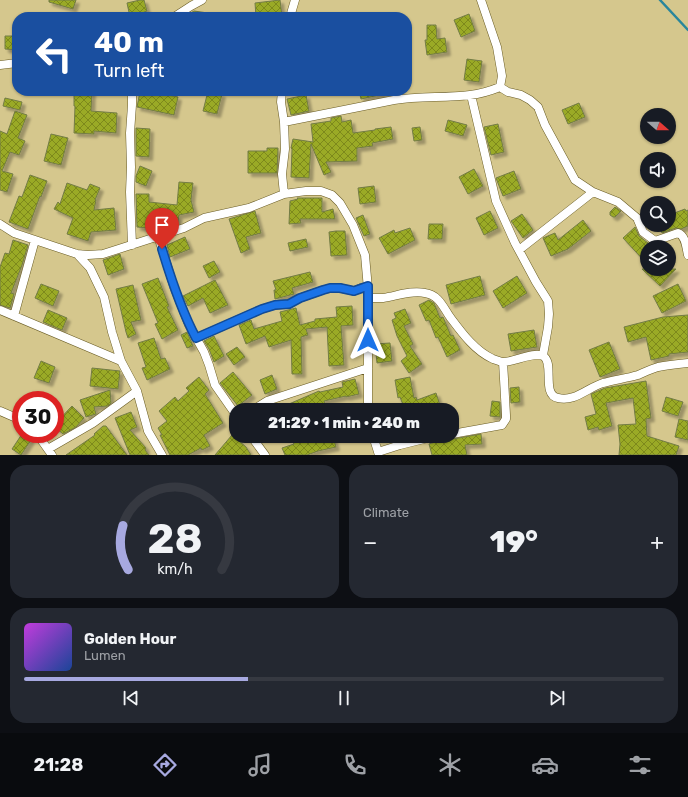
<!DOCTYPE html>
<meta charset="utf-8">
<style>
:root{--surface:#171b24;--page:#242831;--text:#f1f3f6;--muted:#9ea1a6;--line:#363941;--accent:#a7a9e0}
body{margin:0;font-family:Rubik,sans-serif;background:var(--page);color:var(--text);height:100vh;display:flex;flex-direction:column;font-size:15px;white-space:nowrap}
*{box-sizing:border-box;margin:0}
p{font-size:13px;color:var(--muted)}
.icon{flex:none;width:22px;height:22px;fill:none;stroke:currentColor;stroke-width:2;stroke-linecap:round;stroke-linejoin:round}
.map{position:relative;height:455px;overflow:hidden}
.panel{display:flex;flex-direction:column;gap:10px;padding:10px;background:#0d0f14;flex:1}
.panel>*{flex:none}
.guide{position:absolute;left:12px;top:12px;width:400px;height:84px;border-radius:16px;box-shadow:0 1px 3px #0004;background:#1a4fa0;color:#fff;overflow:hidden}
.needle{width:26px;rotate:110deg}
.fabs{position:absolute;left:640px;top:108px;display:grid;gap:8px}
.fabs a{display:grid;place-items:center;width:36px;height:36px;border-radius:50%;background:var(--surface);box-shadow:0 1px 3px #0004;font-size:20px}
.speed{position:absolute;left:12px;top:391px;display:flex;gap:8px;font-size:20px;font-weight:700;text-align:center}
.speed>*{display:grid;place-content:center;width:52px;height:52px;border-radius:50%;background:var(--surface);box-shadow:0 1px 3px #0004;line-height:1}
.speed .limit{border:6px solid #d22;background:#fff;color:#111}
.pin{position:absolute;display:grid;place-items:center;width:34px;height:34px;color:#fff;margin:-41px -17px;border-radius:50% 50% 50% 0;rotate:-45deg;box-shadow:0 0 4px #0007}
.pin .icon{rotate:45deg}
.me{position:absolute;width:44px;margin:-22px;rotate:0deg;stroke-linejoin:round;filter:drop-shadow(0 0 3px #0008)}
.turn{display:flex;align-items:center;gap:14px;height:84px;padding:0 16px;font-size:18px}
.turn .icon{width:52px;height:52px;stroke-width:2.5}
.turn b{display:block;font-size:28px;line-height:34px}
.big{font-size:30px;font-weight:800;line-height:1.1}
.panel .widget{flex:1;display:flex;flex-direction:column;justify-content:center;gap:6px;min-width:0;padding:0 14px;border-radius:16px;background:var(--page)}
.panel .dial{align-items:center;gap:0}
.dial svg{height:104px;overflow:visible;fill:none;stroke:var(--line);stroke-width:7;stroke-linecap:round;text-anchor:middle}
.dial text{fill:var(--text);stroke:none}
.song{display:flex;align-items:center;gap:12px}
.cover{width:48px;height:48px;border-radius:6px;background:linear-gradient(135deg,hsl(290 70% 55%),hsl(220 70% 35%))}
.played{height:4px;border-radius:2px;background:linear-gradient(90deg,var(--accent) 35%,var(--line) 35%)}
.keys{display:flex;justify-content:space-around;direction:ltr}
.heat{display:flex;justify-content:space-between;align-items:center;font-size:22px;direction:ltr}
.panel .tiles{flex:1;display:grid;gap:10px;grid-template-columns:1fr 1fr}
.widget:last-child{grid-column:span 2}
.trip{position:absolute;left:229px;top:403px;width:230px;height:40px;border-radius:16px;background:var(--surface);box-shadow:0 1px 3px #0004;font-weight:800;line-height:40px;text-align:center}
.menu{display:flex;height:64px;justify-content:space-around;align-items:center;background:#090b0e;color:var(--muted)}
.menu .icon{width:28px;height:28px}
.menu .active{color:var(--accent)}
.menu b{font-size:18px;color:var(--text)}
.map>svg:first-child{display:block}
</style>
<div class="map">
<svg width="688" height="455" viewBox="0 0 688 455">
<defs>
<pattern id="building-cross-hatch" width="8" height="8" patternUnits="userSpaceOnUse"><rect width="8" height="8" fill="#9aaa25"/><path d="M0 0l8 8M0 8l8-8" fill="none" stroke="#7d891e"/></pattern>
<filter id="shadow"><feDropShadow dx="3.5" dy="3.5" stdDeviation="1" flood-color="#0004"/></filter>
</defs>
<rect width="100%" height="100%" fill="#d5c78d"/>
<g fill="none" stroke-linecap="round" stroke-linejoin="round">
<!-- stream -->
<path stroke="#29869c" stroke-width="2.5" d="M 660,0 L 688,30"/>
</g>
<!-- building -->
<path fill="url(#building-cross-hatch)" stroke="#737c46" filter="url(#shadow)" d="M 49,0 L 76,0 L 73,9 L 49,2 Z
M 140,0 L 144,0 L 147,11 L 144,12 L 146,17 L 130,17 L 127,3 Z
M 280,0 L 282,16 L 256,17 L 255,3 Z
M 194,11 L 208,13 L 207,17 L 186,17 L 186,16 Z
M 469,14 L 475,31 L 461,37 L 454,20 Z
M 427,25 L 436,25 L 437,39 L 445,38 L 447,52 L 427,55 L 425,40 L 427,40 Z
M 5,36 L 17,36 L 17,50 L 5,49 Z
M 467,59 L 482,61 L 479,82 L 464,80 Z
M 74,91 L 92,91 L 91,111 L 117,113 L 116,133 L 94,131 L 94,134 L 74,133 L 75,106 L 74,106 Z
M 140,91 L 150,91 L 178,97 L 174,115 L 137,107 L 138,102 Z
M 208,91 L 222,94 L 217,114 L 203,111 Z
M 359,91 L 384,91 L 384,94 L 361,99 Z
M 306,95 L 309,111 L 291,115 L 287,99 Z
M 5,98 L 22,102 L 20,110 L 3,106 Z
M 579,103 L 585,117 L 568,124 L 562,110 Z
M 15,111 L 27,115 L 18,138 L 25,141 L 19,155 L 10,152 L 2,171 L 13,174 L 7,192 L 0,190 L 0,131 L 7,134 Z
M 341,116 L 342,122 L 351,120 L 353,133 L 375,130 L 375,129 L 391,127 L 393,139 L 372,143 L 373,146 L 357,148 L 357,161 L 326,162 L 331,172 L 324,175 L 311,144 L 309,178 L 291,177 L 292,149 L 291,148 L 293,139 L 313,142 L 311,124 L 331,121 L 331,118 Z
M 448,120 L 467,125 L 463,136 L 445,131 Z
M 498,124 L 504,152 L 491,155 L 484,127 Z
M 420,127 L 422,140 L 414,141 L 412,128 Z
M 136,128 L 150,129 L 149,157 L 136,156 Z
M 51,134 L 68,138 L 61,165 L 44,161 Z
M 267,148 L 278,148 L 277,173 L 248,173 L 248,151 L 267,151 Z
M 140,166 L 152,171 L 146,186 L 136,182 L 136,176 Z
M 474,169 L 483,186 L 468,194 L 459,177 Z
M 514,171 L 521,189 L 503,196 L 496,178 Z
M 30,175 L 47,181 L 41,197 L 40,196 L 28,229 L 9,222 L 19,196 L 22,197 Z
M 179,182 L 193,183 L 191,200 L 194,212 L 179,215 L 178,222 L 148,219 L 148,228 L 137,227 L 136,194 L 149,194 L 149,202 L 177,205 Z
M 67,183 L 87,190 L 90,184 L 100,188 L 95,200 L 96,200 L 94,210 L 114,208 L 116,230 L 91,232 L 88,241 L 67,234 L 73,218 L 54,209 L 58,202 L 60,204 Z
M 374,186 L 376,202 L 360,204 L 358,188 Z
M 297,198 L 322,198 L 322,212 L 333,209 L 335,219 L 300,219 L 301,223 L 289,224 L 290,201 L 298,199 Z
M 615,207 L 621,211 L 615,217 L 613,217 L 610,215 L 610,212 Z
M 685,209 L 686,211 L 688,210 L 688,226 L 681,229 L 676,228 L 662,233 L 659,225 L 669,225 L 669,215 Z
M 255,211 L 261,233 L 246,237 L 250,249 L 241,253 L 229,219 Z
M 490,211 L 498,228 L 484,235 L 476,218 Z
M 522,214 L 533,230 L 523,238 L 511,221 Z
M 363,215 L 370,234 L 364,236 L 356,218 Z
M 583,220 L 591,231 L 568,249 L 551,256 L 543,238 L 555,233 L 558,240 Z
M 429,224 L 443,224 L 442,239 L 428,239 Z
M 635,227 L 639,236 L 648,243 L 647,243 L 647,264 L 623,238 Z
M 410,228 L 415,240 L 388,254 L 379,238 L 394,230 L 395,233 Z
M 336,231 L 345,231 L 347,255 L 331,256 L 329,232 Z
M 185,237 L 190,249 L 170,257 L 167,245 Z
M 306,239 L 308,247 L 290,251 L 288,243 Z
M 13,240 L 28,245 L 22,265 L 11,293 L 14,294 L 10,308 L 0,305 L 0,267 L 5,253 L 9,254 Z
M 120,254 L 124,269 L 108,275 L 103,260 Z
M 214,261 L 220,272 L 209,278 L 203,266 Z
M 642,269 L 676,269 L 660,286 Z
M 310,272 L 313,282 L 292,288 L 294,294 L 275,299 L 274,290 L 276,290 L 273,281 Z
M 480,276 L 485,295 L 451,304 L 446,285 Z
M 517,276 L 527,293 L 503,308 L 493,291 Z
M 158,278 L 169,306 L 167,307 L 178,330 L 162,339 L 155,324 L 158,323 L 142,284 Z
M 215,280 L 228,305 L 210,313 L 203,298 L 188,306 L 183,296 Z
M 41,284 L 59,291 L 53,306 L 35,298 Z
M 678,284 L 686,301 L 662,313 L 653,296 Z
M 133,285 L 141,320 L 131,322 L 136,334 L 128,338 L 126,332 L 116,289 Z
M 429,300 L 434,303 L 440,318 L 443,317 L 451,336 L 453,335 L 460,350 L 447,357 L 438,337 L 436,338 L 429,320 L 426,321 L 419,305 Z
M 352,306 L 353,325 L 341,326 L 344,365 L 329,366 L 327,327 L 306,329 L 308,335 L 301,337 L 302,374 L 292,374 L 291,340 L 269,347 L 265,336 L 246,344 L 239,325 L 251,320 L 254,329 L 282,321 L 280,312 L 296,308 L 300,325 L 315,321 L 315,319 L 337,317 L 336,307 Z
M 405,309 L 411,323 L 404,326 L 413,344 L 410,346 L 422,364 L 409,373 L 401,361 L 407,356 L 397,336 L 392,320 L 396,318 L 394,313 Z
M 48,310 L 67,318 L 62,330 L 43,322 Z
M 688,315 L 688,352 L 669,354 L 669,356 L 651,360 L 646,337 L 628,342 L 624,327 L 663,317 Z
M 534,330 L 537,347 L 511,351 L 508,334 Z
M 187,332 L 193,346 L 187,348 L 181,335 Z
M 214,336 L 224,356 L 214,362 L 209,349 L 204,341 Z
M 154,338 L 161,359 L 165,358 L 170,369 L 147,380 L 142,368 L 146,367 L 138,343 Z
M 609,342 L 620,369 L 600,377 L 589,350 Z
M 390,343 L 392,361 L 377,363 L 375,344 Z
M 237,347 L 245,357 L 234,365 L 226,354 Z
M 41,361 L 55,367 L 49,383 L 34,378 Z
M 92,368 L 120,371 L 118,389 L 90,386 Z
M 233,372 L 252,395 L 238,406 L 220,383 Z
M 272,375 L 277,389 L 265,394 L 260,380 Z
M 199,377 L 209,390 L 205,394 L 223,423 L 204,435 L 210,446 L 202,450 L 201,448 L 188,455 L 170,455 L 160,435 L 162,435 L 158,428 L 167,421 L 159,411 L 175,397 L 178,401 L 189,391 L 186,388 Z
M 410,377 L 414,398 L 416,397 L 417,400 L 436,393 L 441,408 L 436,410 L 405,410 L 400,397 L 398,398 L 395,380 Z
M 355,379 L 359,394 L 346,397 L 346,396 L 324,401 L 328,410 L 275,410 L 319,391 L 320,392 L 343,387 L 342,382 Z
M 646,381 L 651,418 L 646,419 L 647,436 L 679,446 L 676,455 L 619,455 L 620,444 L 618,425 L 636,424 L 633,398 L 606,403 L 612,426 L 599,430 L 598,427 L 588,430 L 585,417 L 596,414 L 591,394 L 605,388 Z
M 519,387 L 520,402 L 511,403 L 510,388 Z
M 110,390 L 111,403 L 108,406 L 94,407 L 96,414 L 86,417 L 80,400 Z
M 666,397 L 683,402 L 678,416 L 662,411 Z
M 492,401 L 500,402 L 500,417 L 490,416 Z
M 72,406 L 84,418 L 76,427 L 63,434 L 55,427 L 55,424 Z
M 131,412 L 137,427 L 130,430 L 146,448 L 145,450 L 149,455 L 130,455 L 115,418 Z
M 679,419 L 688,421 L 688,440 L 675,437 Z
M 103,426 L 106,426 L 127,455 L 66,455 L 95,435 L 94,434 Z
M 22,434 L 31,440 L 21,455 L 12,449 Z
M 481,434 L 482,444 L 465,445 L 467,455 L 432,455 L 429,444 L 438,441 L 441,438 L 448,437 L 450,439 L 453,439 Z
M 232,435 L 246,447 L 251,455 L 215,455 Z
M 290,436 L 333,436 L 336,447 L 318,451 L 307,455 L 285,455 L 282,448 L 294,444 Z"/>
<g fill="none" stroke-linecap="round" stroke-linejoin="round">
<!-- minor casing -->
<g stroke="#695c24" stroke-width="9">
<path id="minor" d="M 481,0 L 497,47 L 502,76 L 500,87
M 174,17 L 191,6 L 202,0
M 290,17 L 295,0
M 0,65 L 17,63
M 132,91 L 132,105 L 130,133 L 131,167 L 130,192 L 132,245
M 282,91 L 281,102 L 284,122 L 285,149 L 282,174 L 284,194
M 471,95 L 496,201 L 515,243 L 536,282 L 548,301 L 549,314 L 548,327 L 543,355
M 284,122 L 394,100 C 419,96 444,98 470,95 C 480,94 490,91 500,87 L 508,92 L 521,95 L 530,100 L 538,107 L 545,125 L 575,180 L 593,192 L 618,202 L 637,218 L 643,232 L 655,241 L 678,233 C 686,236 686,247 688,255
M 0,224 L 14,233 L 77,254 L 88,255 L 103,254 L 184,228 L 204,218 L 249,208 L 284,194 L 306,191 L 321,191 L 332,195 L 340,203 L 353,225 L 365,255 L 368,289 L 368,410
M 158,236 L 174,287 L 189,325 L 204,352 L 209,365 L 215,385 L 236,415
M 519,250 L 593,192
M 77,254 L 90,268 L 104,297 L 112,332 L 121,361 L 137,391 L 148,431 L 162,455
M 368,298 C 373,298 378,298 383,298 C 397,296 411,290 425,293 C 439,295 443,307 450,317 C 462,333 475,351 493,359 C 496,360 499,361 502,362 C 512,363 534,351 543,356 C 555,362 541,395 558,398 C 575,402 587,388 603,383 C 615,380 627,378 638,375 C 645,372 651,369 658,367 C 668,365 678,364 688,363
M 0,310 L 121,361
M 14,316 L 35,240
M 196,338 L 262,309 L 275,305 L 289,304 L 300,298 L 323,290 L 331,288 L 340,288 L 354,291 L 368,285
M 253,410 L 267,401 L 368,368
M 0,411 L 21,420
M 37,434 L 52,455
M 452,434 L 502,425 L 506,419 L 506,415 L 504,379 L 503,362
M 251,436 L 265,455
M 373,436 L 379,455
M 48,449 L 93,423 L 137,391
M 378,452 L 400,445 L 436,436"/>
</g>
<!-- minor -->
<use href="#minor" stroke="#fff" stroke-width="8"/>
</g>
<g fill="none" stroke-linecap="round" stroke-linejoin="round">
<!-- route casing -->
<g stroke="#114b97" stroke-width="10">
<path id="route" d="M 162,249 C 171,279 181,310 196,338 L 262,309 L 275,305 L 289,304 L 300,298 L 323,290 L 330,288 L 340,288 L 354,291 L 368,286 L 368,340"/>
</g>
<!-- route -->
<use href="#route" stroke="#1a73e8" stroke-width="7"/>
</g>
</svg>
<div class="fabs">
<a><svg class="needle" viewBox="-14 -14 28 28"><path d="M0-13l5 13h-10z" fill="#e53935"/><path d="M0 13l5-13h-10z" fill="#9ea1a6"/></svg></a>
<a><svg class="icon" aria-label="sound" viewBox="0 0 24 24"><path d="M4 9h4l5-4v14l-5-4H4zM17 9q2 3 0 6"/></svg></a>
<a><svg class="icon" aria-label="search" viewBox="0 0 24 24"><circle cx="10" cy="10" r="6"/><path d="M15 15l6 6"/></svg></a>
<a><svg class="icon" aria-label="layers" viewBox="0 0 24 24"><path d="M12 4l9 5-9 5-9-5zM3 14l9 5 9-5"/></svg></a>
</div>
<div class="speed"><div class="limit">30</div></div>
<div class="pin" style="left:162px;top:249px;background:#d93025"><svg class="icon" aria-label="arrive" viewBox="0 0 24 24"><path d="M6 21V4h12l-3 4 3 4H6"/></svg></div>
<svg class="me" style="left:368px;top:340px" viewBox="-20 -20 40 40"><path d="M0-17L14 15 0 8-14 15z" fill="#1a73e8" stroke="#fff" stroke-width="4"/></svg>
<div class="trip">21:29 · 1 min · 240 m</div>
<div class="guide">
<div class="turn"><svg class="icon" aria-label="left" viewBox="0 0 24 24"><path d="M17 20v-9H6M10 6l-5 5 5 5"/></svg><div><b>40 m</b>Turn left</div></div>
</div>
</div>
<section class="panel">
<div class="tiles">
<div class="widget dial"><svg viewBox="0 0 100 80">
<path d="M14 69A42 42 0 1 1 86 69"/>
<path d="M14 69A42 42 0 0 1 10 35" stroke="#a7a9e0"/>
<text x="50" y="56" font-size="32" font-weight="700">28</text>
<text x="50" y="72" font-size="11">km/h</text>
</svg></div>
<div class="widget"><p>Climate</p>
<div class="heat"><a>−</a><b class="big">19°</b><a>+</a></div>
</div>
<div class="widget">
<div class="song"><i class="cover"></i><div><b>Golden Hour</b><p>Lumen</p></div></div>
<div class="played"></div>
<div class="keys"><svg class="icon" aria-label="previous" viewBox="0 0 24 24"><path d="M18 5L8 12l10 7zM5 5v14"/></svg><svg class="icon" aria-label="pause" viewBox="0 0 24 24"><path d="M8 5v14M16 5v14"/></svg><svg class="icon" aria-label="next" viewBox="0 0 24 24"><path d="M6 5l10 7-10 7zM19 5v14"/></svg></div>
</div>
</div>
</section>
<nav class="menu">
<b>21:28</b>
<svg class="icon active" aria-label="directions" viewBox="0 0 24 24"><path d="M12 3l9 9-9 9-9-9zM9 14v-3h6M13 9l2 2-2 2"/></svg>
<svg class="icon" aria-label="music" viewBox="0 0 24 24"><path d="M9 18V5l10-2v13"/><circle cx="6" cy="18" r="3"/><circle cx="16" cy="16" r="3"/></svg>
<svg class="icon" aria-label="phone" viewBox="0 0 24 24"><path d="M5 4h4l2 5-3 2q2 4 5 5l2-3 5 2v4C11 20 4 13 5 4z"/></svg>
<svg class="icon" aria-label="climate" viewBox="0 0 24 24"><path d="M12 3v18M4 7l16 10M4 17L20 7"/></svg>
<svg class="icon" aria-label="car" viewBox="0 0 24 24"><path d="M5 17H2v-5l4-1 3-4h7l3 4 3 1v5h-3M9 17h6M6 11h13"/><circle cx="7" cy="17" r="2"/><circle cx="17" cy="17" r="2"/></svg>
<svg class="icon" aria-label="filters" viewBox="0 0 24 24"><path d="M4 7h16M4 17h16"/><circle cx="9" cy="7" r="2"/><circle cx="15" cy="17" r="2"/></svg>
</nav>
